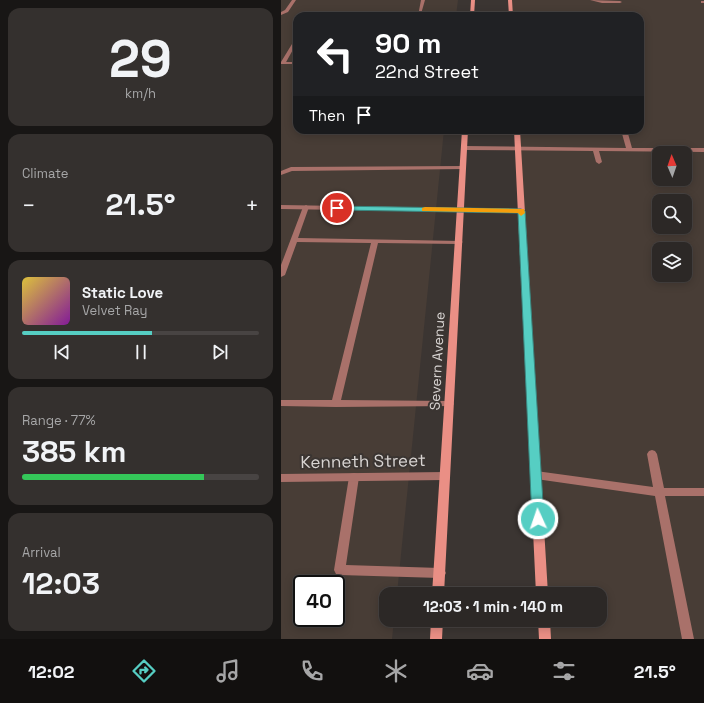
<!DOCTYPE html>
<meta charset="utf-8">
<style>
:root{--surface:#2c2826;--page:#34302e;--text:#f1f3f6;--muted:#a6a6a7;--line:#484443;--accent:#56cec3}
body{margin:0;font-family:"Space Grotesk",sans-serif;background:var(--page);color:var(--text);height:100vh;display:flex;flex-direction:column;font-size:15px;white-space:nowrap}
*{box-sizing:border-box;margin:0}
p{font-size:13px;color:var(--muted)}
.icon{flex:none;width:22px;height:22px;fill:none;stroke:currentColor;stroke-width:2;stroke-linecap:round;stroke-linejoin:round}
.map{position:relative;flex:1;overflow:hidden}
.panel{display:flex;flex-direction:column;gap:8px;padding:8px;background:#181615;width:281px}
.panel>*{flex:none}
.hud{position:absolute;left:12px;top:12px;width:351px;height:122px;border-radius:12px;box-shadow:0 2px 10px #0003,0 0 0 1px var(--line);background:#202124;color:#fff;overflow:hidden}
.needle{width:26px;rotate:358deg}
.fabs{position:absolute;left:371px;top:146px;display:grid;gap:8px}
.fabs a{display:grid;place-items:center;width:40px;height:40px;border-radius:8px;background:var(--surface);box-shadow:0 2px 10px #0003,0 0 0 1px var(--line);font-size:20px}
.speed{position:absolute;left:12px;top:575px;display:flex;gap:8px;font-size:20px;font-weight:700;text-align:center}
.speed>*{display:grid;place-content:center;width:52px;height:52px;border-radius:50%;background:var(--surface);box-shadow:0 2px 10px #0003,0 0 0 1px var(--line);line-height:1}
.speed .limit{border:2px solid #111;border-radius:6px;background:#fff;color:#111}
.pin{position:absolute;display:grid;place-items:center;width:34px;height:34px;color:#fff;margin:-17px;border:2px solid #fff;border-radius:50%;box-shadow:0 1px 4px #0007}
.me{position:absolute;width:44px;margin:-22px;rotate:357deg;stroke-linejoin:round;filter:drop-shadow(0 0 3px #0008)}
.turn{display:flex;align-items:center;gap:14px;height:84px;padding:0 16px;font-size:18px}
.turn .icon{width:52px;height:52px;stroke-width:2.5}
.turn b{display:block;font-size:28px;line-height:34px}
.then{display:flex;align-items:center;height:38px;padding:0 16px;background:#0003;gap:8px;font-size:15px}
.big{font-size:30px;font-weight:600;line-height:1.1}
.panel .widget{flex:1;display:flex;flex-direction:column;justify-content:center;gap:6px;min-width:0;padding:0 14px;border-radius:12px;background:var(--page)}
.panel .dial{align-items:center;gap:0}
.dial b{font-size:52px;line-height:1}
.song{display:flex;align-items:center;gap:12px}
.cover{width:48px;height:48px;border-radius:6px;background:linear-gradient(135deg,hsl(50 70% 55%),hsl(290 70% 35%))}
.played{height:4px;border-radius:2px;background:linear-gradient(90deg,var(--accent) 55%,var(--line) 55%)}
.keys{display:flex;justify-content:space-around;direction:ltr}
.heat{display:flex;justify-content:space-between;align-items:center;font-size:22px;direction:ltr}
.charge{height:6px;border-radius:3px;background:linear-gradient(90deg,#34c759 77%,var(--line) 0)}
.trip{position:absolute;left:98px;top:587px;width:228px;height:40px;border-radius:12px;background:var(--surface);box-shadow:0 2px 10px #0003,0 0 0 1px var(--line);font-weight:600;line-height:40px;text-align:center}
.menu{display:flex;height:64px;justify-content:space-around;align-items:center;background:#12100f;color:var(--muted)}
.menu .icon{width:28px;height:28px}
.menu .current{color:var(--accent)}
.menu b{font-size:18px;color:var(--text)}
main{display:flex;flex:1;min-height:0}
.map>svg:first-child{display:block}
</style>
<main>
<section class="panel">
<div class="widget dial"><b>29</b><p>km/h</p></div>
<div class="widget"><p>Climate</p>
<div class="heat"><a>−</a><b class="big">21.5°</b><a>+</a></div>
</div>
<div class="widget">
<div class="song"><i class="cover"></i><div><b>Static Love</b><p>Velvet Ray</p></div></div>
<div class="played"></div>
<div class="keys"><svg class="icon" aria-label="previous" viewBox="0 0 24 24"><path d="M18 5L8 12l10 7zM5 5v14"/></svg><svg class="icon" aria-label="pause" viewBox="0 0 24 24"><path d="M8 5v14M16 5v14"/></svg><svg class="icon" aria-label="next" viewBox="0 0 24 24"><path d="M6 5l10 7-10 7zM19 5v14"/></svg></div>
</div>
<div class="widget"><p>Range · 77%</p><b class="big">385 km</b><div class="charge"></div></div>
<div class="widget"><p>Arrival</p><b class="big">12:03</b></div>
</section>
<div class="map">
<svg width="423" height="639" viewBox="0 0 423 639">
<rect width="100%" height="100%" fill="#3b3532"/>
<!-- built -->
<path fill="#483d36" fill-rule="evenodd" d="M 0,0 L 177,0 L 175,16 L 16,16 L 16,130 L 163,130 L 116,594 L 105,594 L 105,620 L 113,620 L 111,639 L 0,639 ZM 21,584 L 55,584 L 55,618 L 21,618 Z
M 230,0 L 423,0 L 423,639 L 264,639 L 263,620 L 319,620 L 319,594 L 262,594 L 237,130 L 359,130 L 359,16 L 230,16 ZM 378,153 L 404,153 L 404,179 L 378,179 ZM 378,201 L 404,201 L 404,227 L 378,227 ZM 378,249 L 404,249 L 404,275 L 378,275 Z"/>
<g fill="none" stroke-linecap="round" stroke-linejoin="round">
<!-- lane -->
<path fill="#a9716a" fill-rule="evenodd" d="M 11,0 L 15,0 L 7,12 L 0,15 L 0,12 L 4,10 Z
M 140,0 L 144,0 L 140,14 L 191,14 L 193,15 L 137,16 Z
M 309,0 L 339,1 L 341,2 L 339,3 L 321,3 Z
M 420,1 L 423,1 L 423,3 L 420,3 Z
M 11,44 L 16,44 L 16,46 L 14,46 L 4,64 L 0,64 L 0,62 Z
M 340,130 L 346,130 L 351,148 L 423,148 L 423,152 L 318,151 L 321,162 L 318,164 L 315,162 L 312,151 L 183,150 L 180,148 L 183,146 L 345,148 Z
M 182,166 L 185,168 L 184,169 L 11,171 L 0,175 L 0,171 L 10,167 Z
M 25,205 L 28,207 L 17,238 L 180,241 L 182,242 L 178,244 L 97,243 L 60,400 L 168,401 L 171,402 L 173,404 L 171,406 L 55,407 L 0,406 L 0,400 L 51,400 L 90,243 L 16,242 L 4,275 L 0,277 L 0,265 L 22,207 Z
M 371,450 L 374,451 L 376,454 L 383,488 L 423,488 L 423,496 L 384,496 L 413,639 L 401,639 L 374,496 L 255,479 L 251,478 L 250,475 L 251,472 L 255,471 L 372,487 L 366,454 L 368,451 Z
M 73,473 L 77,474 L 78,477 L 65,565 L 159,568 L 163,569 L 165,573 L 163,577 L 159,578 L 59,575 L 55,574 L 53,570 L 68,477 L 69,474 Z"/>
<!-- street -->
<path fill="#a9716a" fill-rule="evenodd" d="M 0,62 L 16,62 L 16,64 L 0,64 Z
M 0,205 L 240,209 L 243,211 L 240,213 L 0,209 Z
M 164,472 L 168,473 L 169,476 L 168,479 L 164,480 L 0,482 L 0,474 Z"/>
<!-- secondary -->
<path fill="#ea8f85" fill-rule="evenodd" d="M 190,0 L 194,0 L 193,16 L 189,16 Z
M 227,0 L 231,0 L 232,16 L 228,16 Z
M 181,130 L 187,130 L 163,594 L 151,594 Z
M 233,130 L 239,130 L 267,594 L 255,594 Z
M 150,620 L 162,620 L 161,639 L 149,639 Z
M 257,620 L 269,620 L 270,639 L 258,639 Z"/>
</g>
<!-- route -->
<path fill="#56cec3" stroke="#38867f" d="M 53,206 L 240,209 L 244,211 L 263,519 L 261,523 L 257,525 L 253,523 L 251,519 L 237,213 L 56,210 L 53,210 Z"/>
<!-- slow -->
<path fill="#f59e0b" d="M 144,207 L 240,209 L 243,209 L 244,213 L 240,216 L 237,213 L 141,211 L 141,208 Z"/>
<g text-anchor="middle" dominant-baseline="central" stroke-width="4" stroke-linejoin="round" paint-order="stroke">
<!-- street labels -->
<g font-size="14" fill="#d8d4d2" stroke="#3b3532">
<text transform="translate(156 361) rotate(-87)">Severn Avenue</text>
</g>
<!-- near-street labels -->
<g font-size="17" fill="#d8d4d2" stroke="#3b3532">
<text transform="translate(82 461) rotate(-1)">Kenneth Street</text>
</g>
</g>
</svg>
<div class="fabs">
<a><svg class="needle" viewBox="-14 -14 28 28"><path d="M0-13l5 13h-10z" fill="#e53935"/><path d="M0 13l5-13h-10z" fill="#a6a6a7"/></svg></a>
<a><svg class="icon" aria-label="search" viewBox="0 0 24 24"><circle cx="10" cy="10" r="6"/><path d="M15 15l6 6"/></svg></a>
<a><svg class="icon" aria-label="layers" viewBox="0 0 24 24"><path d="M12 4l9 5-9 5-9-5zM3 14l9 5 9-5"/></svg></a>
</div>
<div class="speed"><div class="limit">40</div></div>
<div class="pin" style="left:56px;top:208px;background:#d93025"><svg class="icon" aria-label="arrive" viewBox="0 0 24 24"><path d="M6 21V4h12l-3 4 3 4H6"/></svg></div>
<svg class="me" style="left:257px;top:519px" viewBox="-20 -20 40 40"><circle r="17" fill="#56cec3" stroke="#fff" stroke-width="3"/><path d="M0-11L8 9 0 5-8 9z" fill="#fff"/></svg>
<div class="trip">12:03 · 1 min · 140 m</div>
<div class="hud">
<div class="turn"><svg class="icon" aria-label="left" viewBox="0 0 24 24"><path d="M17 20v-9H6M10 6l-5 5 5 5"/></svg><div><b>90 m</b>22nd Street</div></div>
<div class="then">Then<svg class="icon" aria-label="arrive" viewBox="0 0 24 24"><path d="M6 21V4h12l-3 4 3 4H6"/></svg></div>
</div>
</div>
</main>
<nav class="menu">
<b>12:02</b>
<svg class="icon current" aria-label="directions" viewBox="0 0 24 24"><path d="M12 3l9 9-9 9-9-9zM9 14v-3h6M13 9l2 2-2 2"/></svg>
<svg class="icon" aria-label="music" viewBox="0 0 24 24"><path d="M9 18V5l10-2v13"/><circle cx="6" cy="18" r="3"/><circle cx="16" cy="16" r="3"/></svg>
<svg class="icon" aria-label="phone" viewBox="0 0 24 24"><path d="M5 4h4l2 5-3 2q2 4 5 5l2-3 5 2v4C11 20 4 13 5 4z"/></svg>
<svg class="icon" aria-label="climate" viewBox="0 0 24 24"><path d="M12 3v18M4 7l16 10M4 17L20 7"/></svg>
<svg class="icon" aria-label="car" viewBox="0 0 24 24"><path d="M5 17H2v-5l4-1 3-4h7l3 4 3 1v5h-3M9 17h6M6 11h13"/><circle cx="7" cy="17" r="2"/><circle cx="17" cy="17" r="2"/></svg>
<svg class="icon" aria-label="filters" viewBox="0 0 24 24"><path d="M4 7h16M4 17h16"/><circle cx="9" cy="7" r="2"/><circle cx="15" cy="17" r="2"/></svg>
<b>21.5°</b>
</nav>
